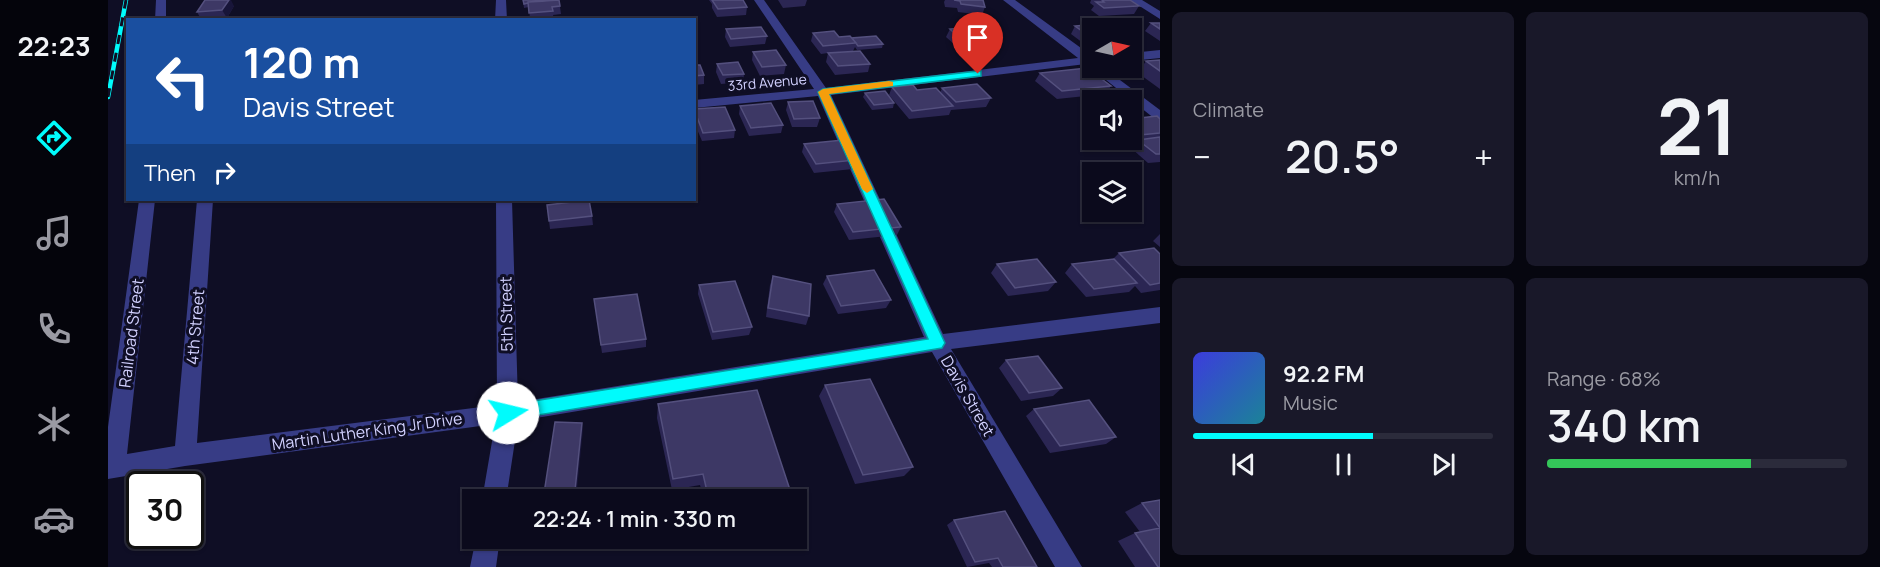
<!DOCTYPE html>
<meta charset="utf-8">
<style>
:root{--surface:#0b0a1c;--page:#191829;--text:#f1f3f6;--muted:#9a9aa3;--line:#2b2b3b;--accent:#00fbfc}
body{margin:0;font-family:Manrope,sans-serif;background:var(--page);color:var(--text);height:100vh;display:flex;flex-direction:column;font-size:22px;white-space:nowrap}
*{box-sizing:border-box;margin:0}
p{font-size:20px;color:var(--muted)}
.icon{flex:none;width:33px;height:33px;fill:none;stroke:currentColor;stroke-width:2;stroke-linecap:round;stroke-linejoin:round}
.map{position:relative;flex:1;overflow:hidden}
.drawer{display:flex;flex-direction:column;gap:12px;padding:12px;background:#06060f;width:720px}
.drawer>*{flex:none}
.guide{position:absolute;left:18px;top:18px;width:570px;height:183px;border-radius:0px;box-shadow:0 2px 4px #0004,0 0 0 2px var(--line);background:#1a4fa0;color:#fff;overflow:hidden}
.needle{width:39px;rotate:81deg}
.tools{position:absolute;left:974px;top:18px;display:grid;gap:12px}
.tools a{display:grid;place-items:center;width:60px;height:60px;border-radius:0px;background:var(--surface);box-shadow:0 2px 4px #0004,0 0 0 2px var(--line);font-size:30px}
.speed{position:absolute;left:18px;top:471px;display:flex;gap:12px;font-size:30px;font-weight:700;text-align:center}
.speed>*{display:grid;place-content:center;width:78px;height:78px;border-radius:50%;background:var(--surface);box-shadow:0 2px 4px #0004,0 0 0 2px var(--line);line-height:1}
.speed .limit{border:3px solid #111;border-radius:9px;background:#fff;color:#111}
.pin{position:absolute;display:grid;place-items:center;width:51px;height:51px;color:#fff;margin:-62px -26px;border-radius:50% 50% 50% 0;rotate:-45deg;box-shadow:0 0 6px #0007}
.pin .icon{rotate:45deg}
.me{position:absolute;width:66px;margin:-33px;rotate:81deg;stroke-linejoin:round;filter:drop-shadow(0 0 4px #0008)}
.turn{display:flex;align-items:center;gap:21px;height:126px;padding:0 18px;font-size:27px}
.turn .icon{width:78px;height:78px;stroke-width:2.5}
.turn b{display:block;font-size:42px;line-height:51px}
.then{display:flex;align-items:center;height:57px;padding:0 18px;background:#0003;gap:12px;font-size:22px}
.big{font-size:45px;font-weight:600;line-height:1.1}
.drawer .widget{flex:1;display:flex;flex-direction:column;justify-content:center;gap:9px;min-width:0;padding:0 21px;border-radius:9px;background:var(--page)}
.drawer .dial{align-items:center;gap:0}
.dial b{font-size:78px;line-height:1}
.song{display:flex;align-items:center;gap:18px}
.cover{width:72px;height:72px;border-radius:9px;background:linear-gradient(135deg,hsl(240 70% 55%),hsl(190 70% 35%))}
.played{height:6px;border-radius:3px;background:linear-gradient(90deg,var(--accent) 60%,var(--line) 60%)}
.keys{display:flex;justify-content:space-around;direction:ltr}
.heat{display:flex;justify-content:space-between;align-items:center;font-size:33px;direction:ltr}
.charge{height:9px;border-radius:4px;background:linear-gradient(90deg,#34c759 68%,var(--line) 0)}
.drawer .tiles{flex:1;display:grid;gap:12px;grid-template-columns:repeat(2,1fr)}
.trip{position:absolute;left:354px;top:489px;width:345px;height:60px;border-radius:0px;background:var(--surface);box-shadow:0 2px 4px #0004,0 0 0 2px var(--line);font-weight:600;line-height:60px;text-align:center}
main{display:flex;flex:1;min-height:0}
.dock{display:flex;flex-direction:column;width:108px;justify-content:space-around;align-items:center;background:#04040b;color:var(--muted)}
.dock .icon{width:42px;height:42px}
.dock .selected{color:var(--accent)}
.dock b{font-size:27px;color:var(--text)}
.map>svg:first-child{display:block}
</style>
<main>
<nav class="dock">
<b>22:23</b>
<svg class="icon selected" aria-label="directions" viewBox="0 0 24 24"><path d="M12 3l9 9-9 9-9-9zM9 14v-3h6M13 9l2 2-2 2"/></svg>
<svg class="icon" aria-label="music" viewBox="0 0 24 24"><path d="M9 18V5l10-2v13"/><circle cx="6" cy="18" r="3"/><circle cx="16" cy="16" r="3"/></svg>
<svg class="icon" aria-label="phone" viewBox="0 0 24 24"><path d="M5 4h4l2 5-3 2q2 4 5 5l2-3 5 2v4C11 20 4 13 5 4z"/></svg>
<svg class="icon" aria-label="climate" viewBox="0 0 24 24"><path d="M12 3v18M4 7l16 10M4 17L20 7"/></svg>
<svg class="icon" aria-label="car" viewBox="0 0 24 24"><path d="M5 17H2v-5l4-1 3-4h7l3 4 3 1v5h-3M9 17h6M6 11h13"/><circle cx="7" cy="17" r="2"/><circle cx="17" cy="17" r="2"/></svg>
</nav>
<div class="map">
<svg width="1052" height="567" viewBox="0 0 1052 567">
<rect width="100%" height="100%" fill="#0f0e25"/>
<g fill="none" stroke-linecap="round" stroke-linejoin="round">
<!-- minor -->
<path fill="#373c85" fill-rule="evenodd" d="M 48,0 L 58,0 L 58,20 L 47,20 Z
M 388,0 L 398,0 L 399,20 L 387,20 Z
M 646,0 L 656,0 L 718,88 L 970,58 L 895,0 L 907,0 L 984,56 L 984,68 L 996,68 L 1052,110 L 1052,120 L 1047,119 L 978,64 L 723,95 L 835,334 L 1052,307 L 1052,323 L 843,349 L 974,567 L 947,567 L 824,352 L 410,421 L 398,500 L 374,500 L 387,424 L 77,466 L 0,479 L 0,427 L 31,200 L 47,200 L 19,454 L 67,446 L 89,200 L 105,200 L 89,443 L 389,405 L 388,200 L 404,200 L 410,402 L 816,337 L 710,96 L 586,108 L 586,100 L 706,89 Z
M 1022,0 L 1034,0 L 1052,11 L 1052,19 Z
M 1052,50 L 1052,58 L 1023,61 L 1023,53 Z
M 368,538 L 392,538 L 388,567 L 362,567 Z"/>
<!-- rail casing -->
<g stroke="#00fbfc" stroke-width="4.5">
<path id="rail" d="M 0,97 L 18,0"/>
</g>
<!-- rail -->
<use href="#rail" stroke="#0f0e25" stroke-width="3" stroke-dasharray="9" stroke-linecap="butt"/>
</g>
<!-- wall -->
<path fill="#2b2653" d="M 415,0 L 438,1 L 451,0 L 453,14 L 445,15 L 446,19 L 422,20 L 421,7 L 416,8 Z
M 601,0 L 636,0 L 636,2 L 639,7 L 638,15 L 609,17 L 604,8 L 604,4 Z
M 670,0 L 699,0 L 697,6 L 675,8 Z
M 837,0 L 875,0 L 877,7 L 874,15 L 850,12 L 849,8 L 837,7 L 836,2 Z
M 983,0 L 1022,0 L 1031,6 L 1026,14 L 991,16 L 983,10 L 986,6 L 982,3 Z
M 126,6 L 119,18 L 93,19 L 89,12 Z
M 1043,23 L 1052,23 L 1052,41 L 1037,31 Z
M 976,24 L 984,28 L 984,49 L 983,49 L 963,34 L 967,26 L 975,26 Z
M 618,29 L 659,36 L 657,44 L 622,47 L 617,37 Z
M 842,29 L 872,34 L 888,44 L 884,52 L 857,54 L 838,37 Z
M 705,33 L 744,38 L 775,44 L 774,48 L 749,50 L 747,47 L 745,51 L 762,64 L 760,72 L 727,75 L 718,62 L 720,53 L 713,54 L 703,41 Z
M 645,52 L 678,65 L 676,74 L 652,76 L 644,60 Z
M 1052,60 L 1052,89 L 1030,73 L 1038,61 Z
M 609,64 L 636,74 L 635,82 L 613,84 L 608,72 Z
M 586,65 L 596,75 L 596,84 L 586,85 Z
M 932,73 L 1003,86 L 997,94 L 949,99 L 927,81 Z
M 784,87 L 832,93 L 834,88 L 883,98 L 878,107 L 843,110 L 841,115 L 801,119 L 781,95 Z
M 757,93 L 786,103 L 785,108 L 764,110 L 755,97 Z
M 680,102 L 712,118 L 709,127 L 684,127 L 678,110 Z
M 632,106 L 675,125 L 673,133 L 641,136 L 631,114 Z
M 586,109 L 627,130 L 626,138 L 594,141 L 586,122 Z
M 1023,119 L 1052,119 L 1052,162 L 1040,163 L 1023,148 L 1027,143 L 1025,143 L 1021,140 L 1023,140 Z
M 696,144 L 748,160 L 745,169 L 706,173 L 694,152 Z
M 729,204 L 793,227 L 789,235 L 741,240 L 726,212 Z
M 484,216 L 485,225 L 442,229 L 441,221 Z
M 1052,234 L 1052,247 L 1045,241 Z
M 1011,253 L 1052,254 L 1052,290 L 1033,293 L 1027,286 L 1021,292 L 978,297 L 957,273 L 964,264 L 1005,259 Z
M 889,264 L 948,282 L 940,291 L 900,296 L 883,273 Z
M 665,276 L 701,316 L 698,325 L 658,317 L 662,285 Z
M 719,276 L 783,300 L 778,308 L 730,314 L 715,284 Z
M 591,285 L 644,327 L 641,335 L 604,340 L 590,294 Z
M 486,299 L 538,339 L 538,347 L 494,353 Z
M 898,360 L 954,388 L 945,396 L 913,401 L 891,368 Z
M 717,385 L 805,467 L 796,476 L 747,484 L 711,396 Z
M 550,404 L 683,493 L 680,500 L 596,500 L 592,485 L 564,490 L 549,418 Z
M 926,409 L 1008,437 L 998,444 L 942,453 L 918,416 Z
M 1052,500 L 1052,567 L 1027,567 L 1010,541 L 1027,533 L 1032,532 L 1017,512 L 1034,503 Z
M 846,520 L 929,567 L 884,567 L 881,563 L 859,567 L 839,525 Z
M 431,538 L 463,538 L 463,543 L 432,542 Z"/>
<!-- shaded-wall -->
<path fill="#181539" d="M 121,0 L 123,0 L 126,6 L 119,18 L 114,10 Z
M 474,423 L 475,430 L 468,500 L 466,500 Z"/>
<!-- building -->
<path fill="#3d3865" stroke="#54507e" stroke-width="1.5" d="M 97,0 L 121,0 L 114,10 L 89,12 Z
M 415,0 L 438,0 L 438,1 L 420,2 L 420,3 L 416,4 Z
M 451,0 L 452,6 L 444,7 L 445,11 L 421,13 L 420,2 Z
M 604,0 L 635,0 L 639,7 L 610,9 Z
M 846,0 L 875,0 L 877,7 L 853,4 L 852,1 Z
M 994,0 L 1022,0 L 1031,6 L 996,8 L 988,2 L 996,2 Z
M 992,22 L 1001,28 L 984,28 L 984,38 L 967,26 L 978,25 L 976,24 Z
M 1043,23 L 1052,23 L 1052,29 Z
M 653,27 L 659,36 L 623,39 L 618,29 Z
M 863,27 L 872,34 L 877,34 L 888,44 L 860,46 L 842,29 Z
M 726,31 L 731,37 L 742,36 L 748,43 L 715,46 L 705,33 Z
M 768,36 L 775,44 L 750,46 L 744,38 Z
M 668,50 L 678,65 L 654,67 L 645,52 Z
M 752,51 L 762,64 L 730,66 L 720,53 Z
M 1052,60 L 1052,71 L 1038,61 Z
M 630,62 L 636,74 L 615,75 L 609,64 Z
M 586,65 L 592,65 L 596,75 L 586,76 Z
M 979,68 L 1003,86 L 954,91 L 932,73 Z
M 869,84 L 883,98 L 848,102 L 834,88 Z
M 805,85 L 809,90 L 828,88 L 845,106 L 804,111 L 784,87 Z
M 777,91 L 786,103 L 766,105 L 757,93 Z
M 705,101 L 712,118 L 686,119 L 680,102 Z
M 663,103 L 675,125 L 643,128 L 632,106 Z
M 617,107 L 627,130 L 595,133 L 586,109 Z
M 1049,116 L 1052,119 L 1052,133 L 1032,135 L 1023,127 L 1023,119 Z
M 1052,137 L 1052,154 L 1048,154 L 1030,140 Z
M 735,140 L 748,160 L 708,164 L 696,144 Z
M 776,199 L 793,227 L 745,232 L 729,204 Z
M 481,200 L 484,216 L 441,221 L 439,205 Z
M 1046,248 L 1052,254 L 1052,283 L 1042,285 L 1011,253 Z
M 929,259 L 948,282 L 907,288 L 889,264 Z
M 1006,259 L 1029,283 L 986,289 L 964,264 Z
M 766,270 L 783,300 L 733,306 L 719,276 Z
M 665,276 L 703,284 L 701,316 L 660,308 Z
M 627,281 L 644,327 L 605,332 L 591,285 Z
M 529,294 L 538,339 L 493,345 L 486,299 Z
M 930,356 L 954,388 L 921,393 L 898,360 Z
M 762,379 L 805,467 L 755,475 L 717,385 Z
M 649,390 L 683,493 L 645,500 L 601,500 L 595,474 L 565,479 L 550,404 Z
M 981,400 L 1008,437 L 952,446 L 926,409 Z
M 447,422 L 474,423 L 466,500 L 435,500 Z
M 1052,500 L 1052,528 L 1034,503 Z
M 897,511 L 929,567 L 895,567 L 890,558 L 867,562 L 846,520 Z
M 1052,528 L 1052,567 L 1050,567 L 1027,533 Z"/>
<!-- route -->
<path fill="#00fbfc" stroke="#00a3a4" stroke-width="1.5" d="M 870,71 L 873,71 L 873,76 L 721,94 L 837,343 L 834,348 L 400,420 L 394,418 L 392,413 L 394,408 L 400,405 L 820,339 L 710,92 L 715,89 Z"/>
<!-- slow -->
<path fill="#f59e0b" d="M 781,81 L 785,82 L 785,86 L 721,94 L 765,189 L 759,193 L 754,189 L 710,92 L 715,89 Z"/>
<g text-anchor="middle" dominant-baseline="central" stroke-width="6" stroke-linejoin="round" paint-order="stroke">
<!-- far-street labels -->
<g font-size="14" fill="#d2d1ff" stroke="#0f0e25">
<text transform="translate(659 82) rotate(-5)">33rd Avenue</text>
</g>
<!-- street labels -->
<g font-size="16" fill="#d2d1ff" stroke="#0f0e25">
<text transform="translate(398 314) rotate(-91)">5th Street</text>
<text transform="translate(87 327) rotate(-85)">4th Street</text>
<text transform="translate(23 333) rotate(-83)">Railroad Street</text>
<text transform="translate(860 396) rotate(60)">Davis Street</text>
<text transform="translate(259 431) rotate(-8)">Martin Luther King Jr Drive</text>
</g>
</g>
</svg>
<div class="tools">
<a><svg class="needle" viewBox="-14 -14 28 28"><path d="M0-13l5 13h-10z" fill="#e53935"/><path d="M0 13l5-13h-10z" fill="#9a9aa3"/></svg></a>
<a><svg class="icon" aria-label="sound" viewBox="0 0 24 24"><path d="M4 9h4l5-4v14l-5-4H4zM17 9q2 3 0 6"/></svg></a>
<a><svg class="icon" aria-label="layers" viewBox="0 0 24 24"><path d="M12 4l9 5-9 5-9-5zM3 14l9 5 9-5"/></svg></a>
</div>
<div class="speed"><div class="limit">30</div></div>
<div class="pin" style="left:870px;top:74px;background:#d93025"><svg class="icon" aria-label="arrive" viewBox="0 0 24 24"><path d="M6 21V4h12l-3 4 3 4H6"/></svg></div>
<svg class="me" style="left:400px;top:413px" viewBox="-20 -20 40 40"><circle r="19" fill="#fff"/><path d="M0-13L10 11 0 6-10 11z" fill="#00fbfc"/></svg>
<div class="trip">22:24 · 1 min · 330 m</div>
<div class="guide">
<div class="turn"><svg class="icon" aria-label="left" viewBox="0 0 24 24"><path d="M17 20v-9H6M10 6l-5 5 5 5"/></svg><div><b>120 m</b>Davis Street</div></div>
<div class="then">Then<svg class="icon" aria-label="right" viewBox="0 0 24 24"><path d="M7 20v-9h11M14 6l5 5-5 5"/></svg></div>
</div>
</div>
<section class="drawer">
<div class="tiles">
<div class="widget"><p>Climate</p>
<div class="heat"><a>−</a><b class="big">20.5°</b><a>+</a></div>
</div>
<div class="widget dial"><b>21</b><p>km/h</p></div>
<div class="widget">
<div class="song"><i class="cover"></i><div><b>92.2 FM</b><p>Music</p></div></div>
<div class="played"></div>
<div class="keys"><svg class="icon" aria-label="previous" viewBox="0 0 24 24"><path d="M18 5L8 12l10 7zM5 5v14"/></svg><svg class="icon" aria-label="pause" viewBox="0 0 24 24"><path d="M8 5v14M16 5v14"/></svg><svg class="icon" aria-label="next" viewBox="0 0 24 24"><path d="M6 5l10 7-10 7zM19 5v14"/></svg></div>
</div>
<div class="widget"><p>Range · 68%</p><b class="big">340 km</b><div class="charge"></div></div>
</div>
</section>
</main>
